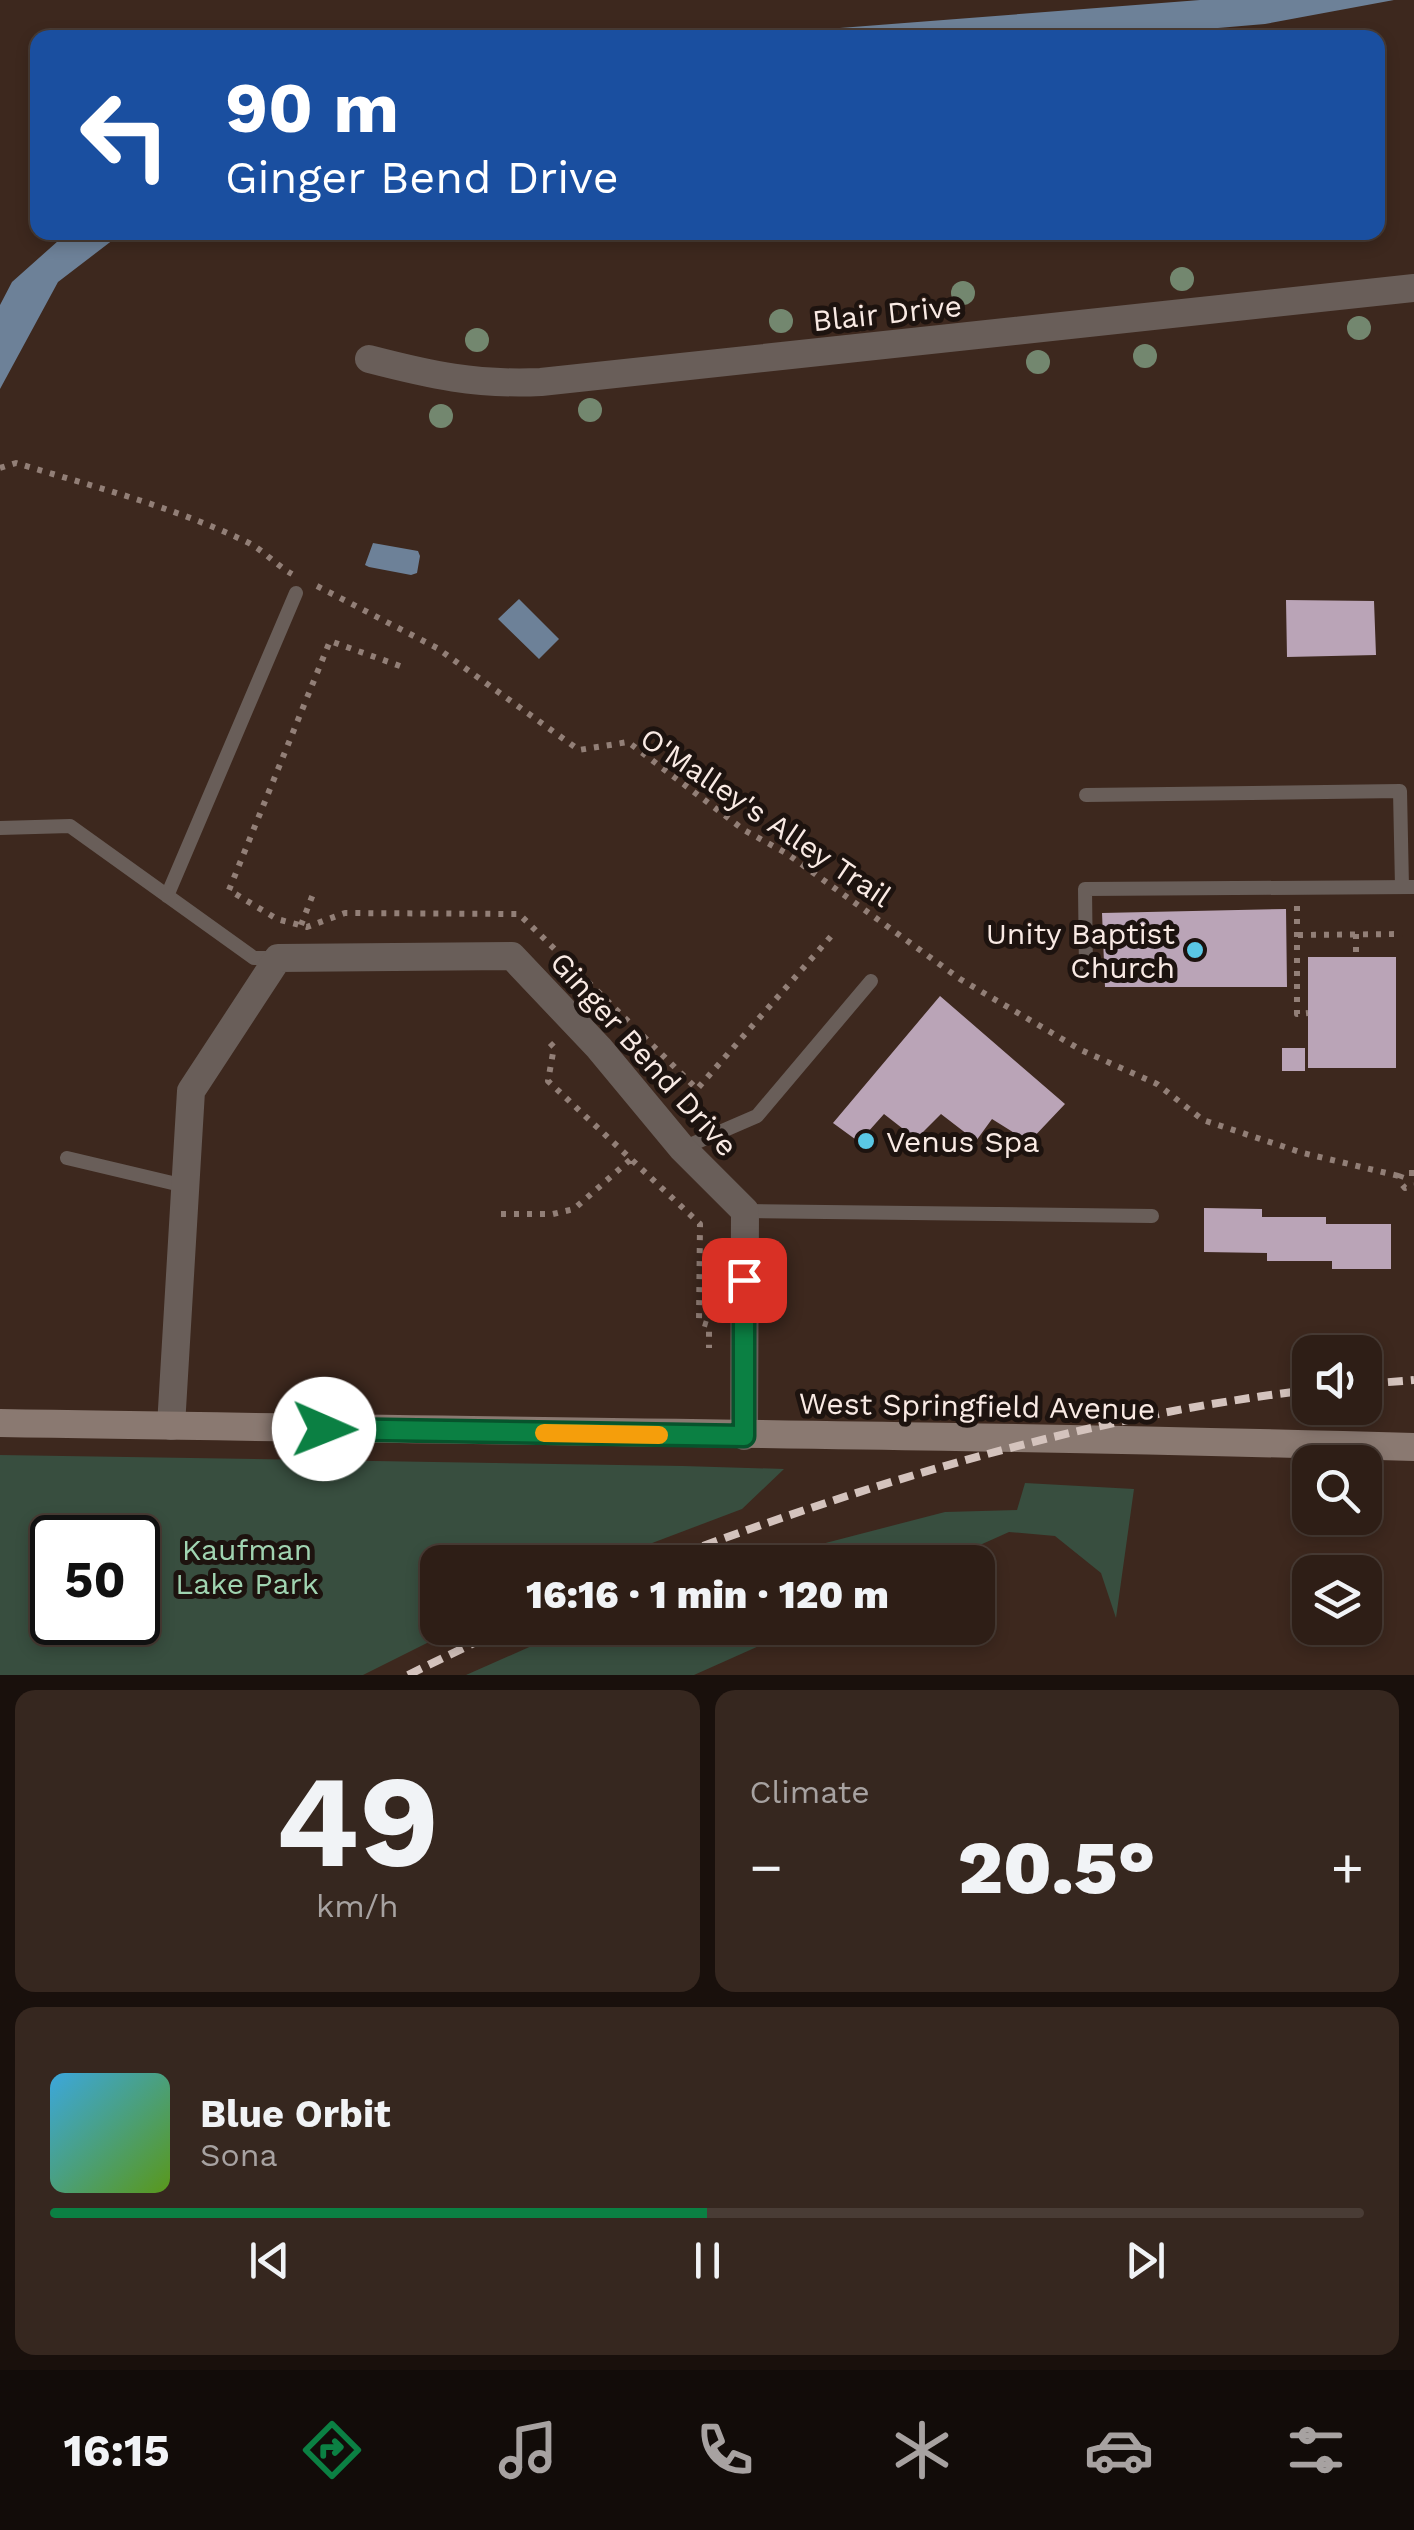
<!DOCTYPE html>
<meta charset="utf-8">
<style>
:root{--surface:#2e1e16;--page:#36271f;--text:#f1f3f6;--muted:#a7a2a1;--line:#493c35;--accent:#0b8043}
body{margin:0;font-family:"Work Sans",sans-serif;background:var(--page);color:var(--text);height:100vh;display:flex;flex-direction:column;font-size:38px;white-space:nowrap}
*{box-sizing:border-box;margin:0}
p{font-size:32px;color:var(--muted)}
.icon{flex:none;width:55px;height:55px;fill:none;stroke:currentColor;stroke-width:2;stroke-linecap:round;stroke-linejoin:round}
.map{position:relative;height:1675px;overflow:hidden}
.drawer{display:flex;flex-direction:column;gap:15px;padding:15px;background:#19100c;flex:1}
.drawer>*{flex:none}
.guide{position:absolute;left:30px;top:30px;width:1355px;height:210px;border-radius:20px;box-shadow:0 5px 15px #0003,0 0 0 2px var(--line);background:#1a4fa0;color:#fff;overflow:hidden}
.tools{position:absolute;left:1292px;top:1335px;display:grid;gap:20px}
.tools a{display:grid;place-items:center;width:90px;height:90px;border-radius:20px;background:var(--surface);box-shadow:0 5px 15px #0003,0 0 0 2px var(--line);font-size:50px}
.speed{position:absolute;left:30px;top:1515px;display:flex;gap:20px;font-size:50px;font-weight:700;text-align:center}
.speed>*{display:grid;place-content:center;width:130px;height:130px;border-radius:50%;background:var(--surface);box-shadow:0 5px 15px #0003,0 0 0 2px var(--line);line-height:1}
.speed .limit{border:5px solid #111;border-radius:15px;background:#fff;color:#111}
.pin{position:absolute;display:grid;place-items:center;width:85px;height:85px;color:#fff;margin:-42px;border-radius:20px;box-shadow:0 5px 15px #0006}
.me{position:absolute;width:110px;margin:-55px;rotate:91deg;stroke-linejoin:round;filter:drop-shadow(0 0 8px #0008)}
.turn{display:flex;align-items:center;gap:35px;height:210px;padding:0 30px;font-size:45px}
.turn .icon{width:130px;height:130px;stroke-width:2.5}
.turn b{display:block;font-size:70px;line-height:85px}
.big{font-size:75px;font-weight:800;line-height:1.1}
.drawer .tile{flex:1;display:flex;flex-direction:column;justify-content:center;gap:15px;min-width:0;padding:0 35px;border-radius:20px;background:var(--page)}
.drawer .dial{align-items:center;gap:0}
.dial b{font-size:130px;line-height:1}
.song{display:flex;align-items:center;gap:30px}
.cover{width:120px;height:120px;border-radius:15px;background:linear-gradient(135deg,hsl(200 70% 55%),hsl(90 70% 35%))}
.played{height:10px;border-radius:5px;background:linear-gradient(90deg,var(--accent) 50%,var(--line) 50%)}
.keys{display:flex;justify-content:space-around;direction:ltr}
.heat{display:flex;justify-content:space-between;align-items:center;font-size:55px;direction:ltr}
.drawer .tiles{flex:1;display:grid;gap:15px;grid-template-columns:1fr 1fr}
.tile:last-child{grid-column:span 2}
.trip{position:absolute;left:420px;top:1545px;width:575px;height:100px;border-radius:20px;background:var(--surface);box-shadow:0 5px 15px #0003,0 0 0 2px var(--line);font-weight:800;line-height:100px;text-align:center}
.tabs{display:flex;height:160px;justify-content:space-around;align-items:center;background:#120c09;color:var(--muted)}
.tabs .icon{width:70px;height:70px}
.tabs .selected{color:var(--accent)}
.tabs b{font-size:45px;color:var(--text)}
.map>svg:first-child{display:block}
</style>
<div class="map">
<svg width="1414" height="1675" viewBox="0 0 1414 1675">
<rect width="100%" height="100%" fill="#3d281e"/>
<!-- green -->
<path fill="#384e3f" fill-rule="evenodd" d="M 0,1455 L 683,1466 L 784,1469 L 742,1509 L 602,1562 L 438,1562 L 438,1628 L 457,1628 L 363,1675 L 0,1675 ZM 52,1538 L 138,1538 L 138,1622 L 52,1622 Z
M 1025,1483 L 1134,1489 L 1116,1618 L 1101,1573 L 1055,1536 L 1009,1532 L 942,1562 L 752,1562 L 945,1512 L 1017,1510 Z
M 572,1628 L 799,1628 L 694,1675 L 466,1675 Z"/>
<!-- water -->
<path fill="#6d8198" d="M 1200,0 L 1394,0 L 1265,24 L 1112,37 L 724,37 Z
M 67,233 L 122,233 L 58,282 L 0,389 L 0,305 L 12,282 Z
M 373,543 L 418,551 L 420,556 L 417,573 L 411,575 L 369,567 L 365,565 Z
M 519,599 L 559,639 L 539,659 L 498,619 Z"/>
<!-- building -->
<path fill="#baa4b7" d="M 1286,600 L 1374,601 L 1376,655 L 1287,657 Z
M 1286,909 L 1287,987 L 1105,987 L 1102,913 Z
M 1308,957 L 1396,957 L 1396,1068 L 1308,1068 Z
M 940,996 L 1065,1104 L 1029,1142 L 992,1119 L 976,1141 L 941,1114 L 916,1139 L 884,1114 L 859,1142 L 833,1123 Z
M 1282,1048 L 1305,1048 L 1305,1071 L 1282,1071 Z
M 1204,1208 L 1262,1209 L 1262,1217 L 1326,1217 L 1326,1224 L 1391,1224 L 1391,1269 L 1332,1269 L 1332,1261 L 1267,1261 L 1267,1253 L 1204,1252 Z"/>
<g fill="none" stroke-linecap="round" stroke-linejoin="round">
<!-- path -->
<path stroke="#927f77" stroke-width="6" stroke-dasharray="5 8" stroke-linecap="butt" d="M 0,468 L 16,463 C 95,487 174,507 249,543 C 264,551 276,565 292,574
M 317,586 L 437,648 L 579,750 L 628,742 L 744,830 L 786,853 L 960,979 L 1081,1050 L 1157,1084 L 1203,1120 L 1303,1153 L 1399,1176
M 400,666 L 330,641 L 229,890 L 277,919 L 307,927 L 345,913 L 519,914 L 697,1089 L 833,934
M 1297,906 L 1297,1014 L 1308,1013
M 301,925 L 315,889
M 1356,934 L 1356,956
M 1298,935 L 1402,934
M 550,1043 L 554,1047 L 548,1081 L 700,1224 L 699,1322 L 709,1325 L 709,1348
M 1414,1173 L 1402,1173 L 1399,1181 L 1405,1188 L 1414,1185
M 501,1214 L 553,1214 L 574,1209 L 631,1159"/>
<!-- service -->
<path stroke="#695e59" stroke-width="14" d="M 1086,795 L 1400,791 L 1402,887
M 0,828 L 70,826 L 254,958 L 278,958
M 167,896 L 296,593
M 1086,971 L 1085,889 L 1414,887
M 683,1148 L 757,1116 L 871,981
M 67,1158 L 185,1186
M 745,1211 L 1152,1216"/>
<!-- minor -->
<path stroke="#695e59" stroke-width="28" d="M 369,359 C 431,375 475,385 541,382 L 1414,288
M 171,1426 L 191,1091 L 278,958 L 512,956 L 599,1048 L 682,1148 L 745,1211 L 744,1436"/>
<!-- secondary -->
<path stroke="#8a7971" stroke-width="28" d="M 0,1423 C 471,1431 943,1434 1414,1447"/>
<!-- rail -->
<path stroke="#d4c3bd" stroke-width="8" stroke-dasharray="15 8" stroke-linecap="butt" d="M 1365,1384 L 1414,1380
M 660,1562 C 869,1483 1087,1416 1310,1390
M 408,1675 L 505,1628"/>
</g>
<!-- trees -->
<g fill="#73876f">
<circle cx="1182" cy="279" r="12"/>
<circle cx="963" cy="293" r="12"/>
<circle cx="781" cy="321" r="12"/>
<circle cx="1359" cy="328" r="12"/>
<circle cx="477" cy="340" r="12"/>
<circle cx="1145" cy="356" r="12"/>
<circle cx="1038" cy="362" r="12"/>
<circle cx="590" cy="410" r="12"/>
<circle cx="441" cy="416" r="12"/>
</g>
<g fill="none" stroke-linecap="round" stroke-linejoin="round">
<!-- route casing -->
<g stroke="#07532c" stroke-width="25">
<path id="route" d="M 324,1429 L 744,1436 L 744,1280"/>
</g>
<!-- route -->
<use href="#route" stroke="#0b8043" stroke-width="18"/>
<!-- slow -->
<path stroke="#f59e0b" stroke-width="18" d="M 544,1433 L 659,1435"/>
</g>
<!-- markers -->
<g fill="#5ac8e5" stroke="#1d130f" stroke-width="4">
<circle cx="1195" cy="950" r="10"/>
<circle cx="866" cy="1141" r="10"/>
</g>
<g text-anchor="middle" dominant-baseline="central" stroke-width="10" stroke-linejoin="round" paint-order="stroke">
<!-- street labels -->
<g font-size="30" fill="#f9eae4" stroke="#1d130f">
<text transform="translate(887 313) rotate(-6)">Blair Drive</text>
<text transform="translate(766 817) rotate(34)">O'Malley's Alley Trail</text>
<text transform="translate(644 1054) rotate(48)">Ginger Bend Drive</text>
<text transform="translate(977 1406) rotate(1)">West Springfield Avenue</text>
</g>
<!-- poi labels -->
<g font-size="30" fill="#f9eae4" stroke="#1d130f" text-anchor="end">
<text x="1175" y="933">Unity Baptist<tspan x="1175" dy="34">Church</tspan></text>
<text x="886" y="1141" text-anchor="start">Venus Spa</text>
</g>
<!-- park labels -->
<g font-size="30" fill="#a0d4b1" stroke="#1d130f">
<text x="247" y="1549">Kaufman<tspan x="247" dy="34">Lake Park</tspan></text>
</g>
</g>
</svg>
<div class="tools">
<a><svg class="icon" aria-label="sound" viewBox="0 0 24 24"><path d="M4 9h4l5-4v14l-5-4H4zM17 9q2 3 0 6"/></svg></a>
<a><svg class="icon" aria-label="search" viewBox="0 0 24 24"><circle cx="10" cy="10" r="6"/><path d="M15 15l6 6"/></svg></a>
<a><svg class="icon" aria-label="layers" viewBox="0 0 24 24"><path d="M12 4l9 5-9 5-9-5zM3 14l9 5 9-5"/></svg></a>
</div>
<div class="speed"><div class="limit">50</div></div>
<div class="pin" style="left:744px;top:1280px;background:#d93025"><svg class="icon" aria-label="arrive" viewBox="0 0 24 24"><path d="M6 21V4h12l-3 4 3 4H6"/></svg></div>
<svg class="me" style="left:324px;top:1429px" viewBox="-20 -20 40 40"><circle r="19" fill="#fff"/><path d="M0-13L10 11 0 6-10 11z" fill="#0b8043"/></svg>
<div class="trip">16:16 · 1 min · 120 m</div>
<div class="guide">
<div class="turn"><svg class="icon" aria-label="left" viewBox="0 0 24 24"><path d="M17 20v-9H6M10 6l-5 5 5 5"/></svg><div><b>90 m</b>Ginger Bend Drive</div></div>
</div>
</div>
<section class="drawer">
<div class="tiles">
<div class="tile dial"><b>49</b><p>km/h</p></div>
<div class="tile"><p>Climate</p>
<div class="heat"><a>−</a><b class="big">20.5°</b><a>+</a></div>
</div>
<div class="tile">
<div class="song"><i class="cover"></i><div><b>Blue Orbit</b><p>Sona</p></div></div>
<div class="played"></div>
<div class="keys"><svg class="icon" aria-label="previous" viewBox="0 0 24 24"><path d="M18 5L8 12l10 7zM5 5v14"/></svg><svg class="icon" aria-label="pause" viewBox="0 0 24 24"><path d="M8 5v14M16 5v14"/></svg><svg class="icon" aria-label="next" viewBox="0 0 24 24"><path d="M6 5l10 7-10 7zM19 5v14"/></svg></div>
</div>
</div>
</section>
<nav class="tabs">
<b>16:15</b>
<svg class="icon selected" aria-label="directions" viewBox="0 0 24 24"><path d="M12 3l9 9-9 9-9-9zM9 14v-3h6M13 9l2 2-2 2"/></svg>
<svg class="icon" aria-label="music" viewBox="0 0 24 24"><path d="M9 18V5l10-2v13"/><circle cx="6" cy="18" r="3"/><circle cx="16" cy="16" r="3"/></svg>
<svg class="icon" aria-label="phone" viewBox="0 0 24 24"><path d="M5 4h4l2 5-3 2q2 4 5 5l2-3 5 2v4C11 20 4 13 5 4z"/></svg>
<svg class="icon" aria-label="climate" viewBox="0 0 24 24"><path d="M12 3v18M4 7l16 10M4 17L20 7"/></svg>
<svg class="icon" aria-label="car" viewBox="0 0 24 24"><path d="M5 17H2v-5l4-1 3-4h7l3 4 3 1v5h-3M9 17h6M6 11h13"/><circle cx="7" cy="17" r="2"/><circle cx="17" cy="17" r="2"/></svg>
<svg class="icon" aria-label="filters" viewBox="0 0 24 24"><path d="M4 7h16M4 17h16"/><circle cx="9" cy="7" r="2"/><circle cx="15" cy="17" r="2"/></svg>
</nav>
